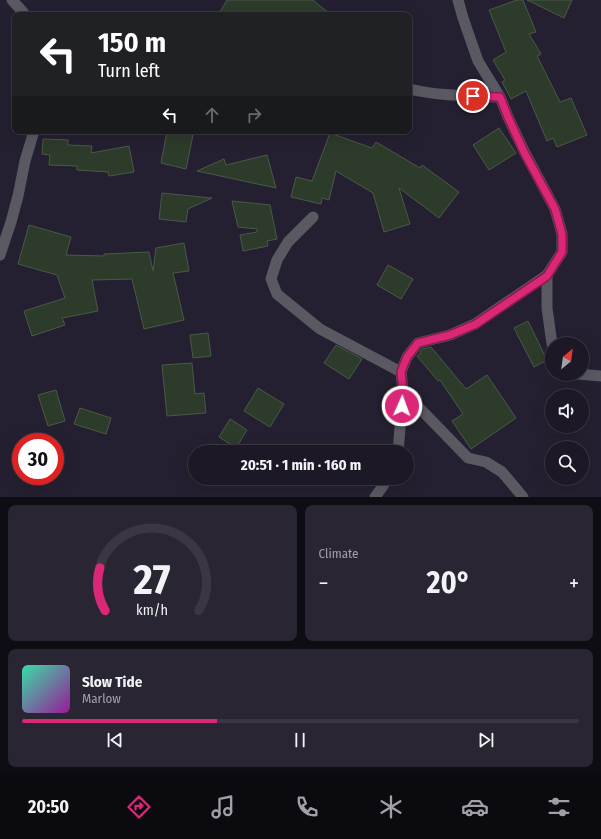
<!DOCTYPE html>
<meta charset="utf-8">
<style>
:root{--surface:#1c1825;--page:#292532;--text:#f1f3f6;--muted:#a0a0a7;--line:#3a3742;--accent:#db2777}
body{margin:0;font-family:"Fira Sans Condensed",sans-serif;background:var(--page);color:var(--text);height:100vh;display:flex;flex-direction:column;font-size:15px;white-space:nowrap}
*{box-sizing:border-box;margin:0}
p{font-size:13px;color:var(--muted)}
.icon{flex:none;width:22px;height:22px;fill:none;stroke:currentColor;stroke-width:2;stroke-linecap:round;stroke-linejoin:round}
.map{position:relative;height:497px;overflow:hidden}
.side{display:flex;flex-direction:column;gap:8px;padding:8px;background:#0f0d14;flex:1}
.side>*{flex:none}
.hud{position:absolute;left:12px;top:12px;width:400px;height:122px;border-radius:8px;box-shadow:0 4px 16px #0002,0 0 0 1px var(--line);background:#202124;color:#fff;overflow:hidden}
.needle{width:26px;rotate:29deg}
.controls{position:absolute;left:545px;top:337px;display:grid;gap:8px}
.controls a{display:grid;place-items:center;width:44px;height:44px;border-radius:50%;background:var(--surface);box-shadow:0 4px 16px #0002,0 0 0 1px var(--line);font-size:20px}
.speed{position:absolute;left:12px;top:433px;display:flex;gap:8px;font-size:20px;font-weight:700;text-align:center}
.speed>*{display:grid;place-content:center;width:52px;height:52px;border-radius:50%;background:var(--surface);box-shadow:0 4px 16px #0002,0 0 0 1px var(--line);line-height:1}
.speed .limit{border:6px solid #d22;background:#fff;color:#111}
.pin{position:absolute;display:grid;place-items:center;width:34px;height:34px;color:#fff;margin:-17px;border:2px solid #fff;border-radius:50%;box-shadow:0 1px 4px #0007}
.me{position:absolute;width:44px;margin:-22px;rotate:2deg;stroke-linejoin:round;filter:drop-shadow(0 0 3px #0008)}
.turn{display:flex;align-items:center;gap:14px;height:84px;padding:0 20px;font-size:18px}
.turn .icon{width:52px;height:52px;stroke-width:2.5}
.turn b{display:block;font-size:28px;line-height:34px}
.lanes{display:flex;align-items:center;height:38px;padding:0 20px;background:#0003;justify-content:center;gap:20px;direction:ltr}
.lanes .off{opacity:.35}
.big{font-size:30px;font-weight:700;line-height:1.1}
.side .card{flex:1;display:flex;flex-direction:column;justify-content:center;gap:6px;min-width:0;padding:0 14px;border-radius:8px;background:var(--page)}
.side .dial{align-items:center;gap:0}
.dial svg{height:104px;overflow:visible;fill:none;stroke:var(--line);stroke-width:7;stroke-linecap:round;text-anchor:middle}
.dial text{fill:var(--text);stroke:none}
.song{display:flex;align-items:center;gap:12px}
.cover{width:48px;height:48px;border-radius:6px;background:linear-gradient(135deg,hsl(160 70% 55%),hsl(300 70% 35%))}
.played{height:4px;border-radius:2px;background:linear-gradient(90deg,var(--accent) 35%,var(--line) 35%)}
.keys{display:flex;justify-content:space-around;direction:ltr}
.heat{display:flex;justify-content:space-between;align-items:center;font-size:22px;direction:ltr}
.side .tiles{flex:1;display:grid;gap:8px;grid-template-columns:1fr 1fr}
.card:last-child{grid-column:span 2}
.trip{position:absolute;left:188px;top:445px;width:226px;height:40px;border-radius:20px;background:var(--surface);box-shadow:0 4px 16px #0002,0 0 0 1px var(--line);font-weight:700;line-height:40px;text-align:center}
.menu{display:flex;height:64px;justify-content:space-around;align-items:center;background:#0b0a0f;color:var(--muted)}
.menu .icon{width:28px;height:28px}
.menu .active{color:var(--accent)}
.menu b{font-size:18px;color:var(--text)}
.map>svg:first-child{display:block}
</style>
<div class="map">
<svg width="601" height="497" viewBox="0 0 601 497">
<rect width="100%" height="100%" fill="#252031"/>
<!-- building -->
<path fill="#2d3b2b" stroke="#495947" d="M 227,0 L 313,0 L 331,15 L 218,15 Z
M 517,0 L 523,0 L 536,32 L 529,34 L 541,54 L 537,56 L 560,102 L 571,98 L 587,135 L 557,147 L 553,138 L 547,141 L 526,91 L 511,99 L 502,82 L 505,80 L 493,60 L 506,52 L 489,10 Z
M 527,0 L 572,0 L 564,18 Z
M 499,128 L 516,153 L 489,170 L 473,145 Z
M 167,131 L 177,131 L 193,135 L 186,169 L 161,163 Z
M 330,133 L 372,148 L 376,142 L 420,168 L 422,165 L 459,192 L 439,218 L 399,188 L 410,224 L 384,232 L 373,193 L 336,171 L 329,200 L 322,198 L 321,204 L 291,197 L 296,177 L 312,181 Z
M 43,139 L 68,140 L 68,145 L 92,146 L 91,153 L 129,146 L 134,172 L 109,176 L 108,172 L 77,170 L 77,166 L 49,165 L 50,155 L 42,154 Z
M 267,155 L 276,188 L 197,171 L 224,159 L 226,165 Z
M 162,193 L 212,198 L 188,209 L 186,222 L 159,219 Z
M 232,201 L 270,205 L 277,239 L 267,241 L 268,246 L 243,251 L 240,235 L 257,232 L 257,229 L 238,227 Z
M 29,225 L 71,237 L 66,255 L 104,256 L 104,254 L 149,252 L 153,271 L 156,248 L 184,243 L 189,271 L 173,273 L 184,320 L 144,329 L 132,279 L 92,280 L 98,311 L 62,318 L 65,325 L 32,336 L 24,311 L 65,298 L 57,275 L 18,264 Z
M 388,265 L 413,279 L 401,299 L 377,285 Z
M 528,321 L 547,360 L 534,367 L 514,328 Z
M 208,333 L 211,356 L 193,358 L 190,335 Z
M 336,345 L 362,359 L 349,379 L 324,363 Z
M 431,347 L 466,389 L 487,375 L 516,418 L 471,449 L 452,421 L 463,414 L 440,380 L 438,381 L 417,356 L 421,353 L 420,352 L 422,349 Z
M 192,363 L 195,394 L 204,393 L 206,413 L 167,416 L 162,365 Z
M 258,388 L 284,404 L 270,427 L 244,411 Z
M 56,390 L 65,421 L 48,426 L 38,395 Z
M 80,408 L 111,418 L 106,434 L 74,424 Z
M 230,419 L 247,430 L 236,448 L 219,437 Z
M 234,478 L 254,478 L 249,486 Z"/>
<g fill="none" stroke-linecap="round" stroke-linejoin="round">
<!-- minor -->
<path stroke="#5a5861" stroke-width="11" d="M 12,0 L 22,11 L 25,15
M 409,89 C 439,96 469,96 500,97
M 313,217 L 288,242 L 277,260 L 271,279 L 277,294 L 320,329 L 401,372
M 0,255 L 11,222 L 18,196 L 25,161 L 34,131
M 547,275 L 547,308 L 552,344
M 578,374 L 601,376
M 403,391 L 468,458 L 486,462 L 502,472 L 523,497
M 398,452 L 403,391 L 401,372 L 407,357 L 418,343 L 450,335 L 475,324 L 547,275 L 562,252 L 562,234 L 555,209 L 524,151 L 508,117 L 500,97 L 478,61 L 463,18 L 458,0
M 375,497 L 383,486 L 387,478"/>
</g>
<g fill="none" stroke-linecap="round" stroke-linejoin="round">
<!-- route casing -->
<g stroke="#8e194d" stroke-width="10">
<path id="route" d="M 402,406 L 403,391 L 401,372 L 407,357 L 418,343 L 450,335 L 476,324 L 547,276 L 562,252 L 562,234 L 555,209 L 524,152 L 508,117 L 500,97 L 473,96"/>
</g>
<!-- route -->
<use href="#route" stroke="#db2777" stroke-width="7"/>
</g>
</svg>
<div class="controls">
<a><svg class="needle" viewBox="-14 -14 28 28"><path d="M0-13l5 13h-10z" fill="#e53935"/><path d="M0 13l5-13h-10z" fill="#a0a0a7"/></svg></a>
<a><svg class="icon" aria-label="sound" viewBox="0 0 24 24"><path d="M4 9h4l5-4v14l-5-4H4zM17 9q2 3 0 6"/></svg></a>
<a><svg class="icon" aria-label="search" viewBox="0 0 24 24"><circle cx="10" cy="10" r="6"/><path d="M15 15l6 6"/></svg></a>
</div>
<div class="speed"><div class="limit">30</div></div>
<div class="pin" style="left:473px;top:96px;background:#d93025"><svg class="icon" aria-label="arrive" viewBox="0 0 24 24"><path d="M6 21V4h12l-3 4 3 4H6"/></svg></div>
<svg class="me" style="left:402px;top:406px" viewBox="-20 -20 40 40"><circle r="17" fill="#db2777" stroke="#fff" stroke-width="3"/><path d="M0-11L8 9 0 5-8 9z" fill="#fff"/></svg>
<div class="trip">20:51 · 1 min · 160 m</div>
<div class="hud">
<div class="turn"><svg class="icon" aria-label="left" viewBox="0 0 24 24"><path d="M17 20v-9H6M10 6l-5 5 5 5"/></svg><div><b>150 m</b>Turn left</div></div>
<div class="lanes"><svg class="icon" aria-label="left" viewBox="0 0 24 24"><path d="M17 20v-9H6M10 6l-5 5 5 5"/></svg><svg class="icon off" aria-label="ahead" viewBox="0 0 24 24"><path d="M12 20V5M6 11l6-6 6 6"/></svg><svg class="icon off" aria-label="right" viewBox="0 0 24 24"><path d="M7 20v-9h11M14 6l5 5-5 5"/></svg></div>
</div>
</div>
<section class="side">
<div class="tiles">
<div class="card dial"><svg viewBox="0 0 100 80">
<path d="M14 69A42 42 0 1 1 86 69"/>
<path d="M14 69A42 42 0 0 1 10 36" stroke="#db2777"/>
<text x="50" y="56" font-size="32" font-weight="700">27</text>
<text x="50" y="72" font-size="11">km/h</text>
</svg></div>
<div class="card"><p>Climate</p>
<div class="heat"><a>−</a><b class="big">20°</b><a>+</a></div>
</div>
<div class="card">
<div class="song"><i class="cover"></i><div><b>Slow Tide</b><p>Marlow</p></div></div>
<div class="played"></div>
<div class="keys"><svg class="icon" aria-label="previous" viewBox="0 0 24 24"><path d="M18 5L8 12l10 7zM5 5v14"/></svg><svg class="icon" aria-label="pause" viewBox="0 0 24 24"><path d="M8 5v14M16 5v14"/></svg><svg class="icon" aria-label="next" viewBox="0 0 24 24"><path d="M6 5l10 7-10 7zM19 5v14"/></svg></div>
</div>
</div>
</section>
<nav class="menu">
<b>20:50</b>
<svg class="icon active" aria-label="directions" viewBox="0 0 24 24"><path d="M12 3l9 9-9 9-9-9zM9 14v-3h6M13 9l2 2-2 2"/></svg>
<svg class="icon" aria-label="music" viewBox="0 0 24 24"><path d="M9 18V5l10-2v13"/><circle cx="6" cy="18" r="3"/><circle cx="16" cy="16" r="3"/></svg>
<svg class="icon" aria-label="phone" viewBox="0 0 24 24"><path d="M5 4h4l2 5-3 2q2 4 5 5l2-3 5 2v4C11 20 4 13 5 4z"/></svg>
<svg class="icon" aria-label="climate" viewBox="0 0 24 24"><path d="M12 3v18M4 7l16 10M4 17L20 7"/></svg>
<svg class="icon" aria-label="car" viewBox="0 0 24 24"><path d="M5 17H2v-5l4-1 3-4h7l3 4 3 1v5h-3M9 17h6M6 11h13"/><circle cx="7" cy="17" r="2"/><circle cx="17" cy="17" r="2"/></svg>
<svg class="icon" aria-label="filters" viewBox="0 0 24 24"><path d="M4 7h16M4 17h16"/><circle cx="9" cy="7" r="2"/><circle cx="15" cy="17" r="2"/></svg>
</nav>
